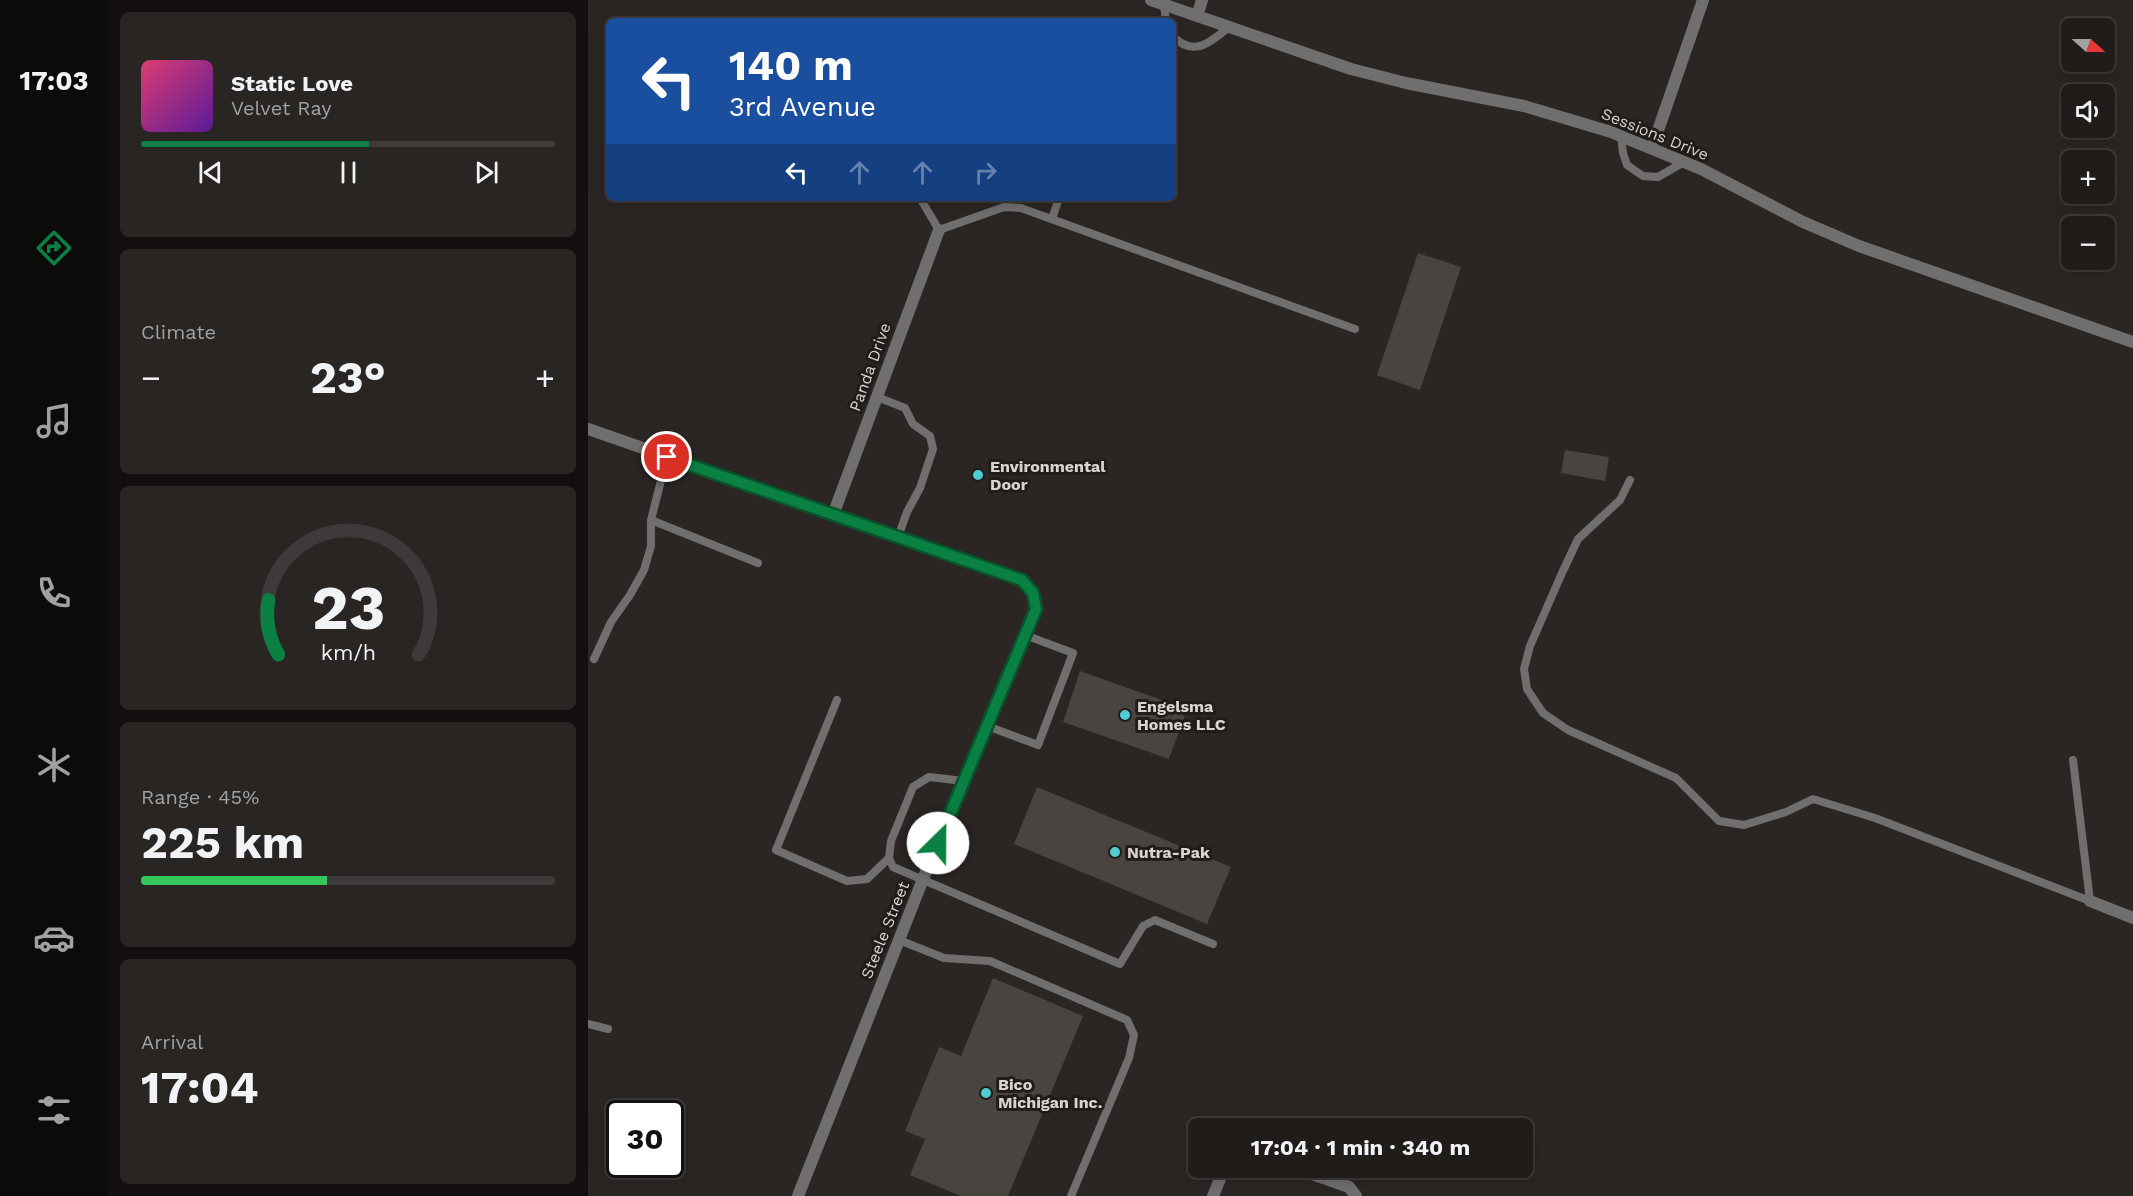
<!DOCTYPE html>
<meta charset="utf-8">
<style>
:root{--surface:#201c1a;--page:#282523;--text:#f1f3f6;--muted:#a2a1a2;--line:#3d3a39;--accent:#0b8043}
body{margin:0;font-family:"Work Sans",sans-serif;background:var(--page);color:var(--text);height:100vh;display:flex;flex-direction:column;font-size:22px;white-space:nowrap}
*{box-sizing:border-box;margin:0}
p{font-size:20px;color:var(--muted)}
.icon{flex:none;width:33px;height:33px;fill:none;stroke:currentColor;stroke-width:2;stroke-linecap:round;stroke-linejoin:round}
.map{position:relative;flex:1;overflow:hidden}
.sheet{display:flex;flex-direction:column;gap:12px;padding:12px;background:#120f0e;width:480px}
.sheet>*{flex:none}
.guide{position:absolute;left:18px;top:18px;width:570px;height:183px;border-radius:9px;box-shadow:0 3px 15px #0003,0 0 0 2px var(--line);background:#1a4fa0;color:#fff;overflow:hidden}
.needle{width:39px;rotate:111deg}
.controls{position:absolute;left:1473px;top:18px;display:grid;gap:12px}
.controls a{display:grid;place-items:center;width:54px;height:54px;border-radius:9px;background:var(--surface);box-shadow:0 3px 15px #0003,0 0 0 2px var(--line);font-size:30px}
.speed{position:absolute;left:18px;top:1100px;display:flex;gap:12px;font-size:30px;font-weight:700;text-align:center}
.speed>*{display:grid;place-content:center;width:78px;height:78px;border-radius:50%;background:var(--surface);box-shadow:0 3px 15px #0003,0 0 0 2px var(--line);line-height:1}
.speed .limit{border:3px solid #111;border-radius:9px;background:#fff;color:#111}
.pin{position:absolute;display:grid;place-items:center;width:51px;height:51px;color:#fff;margin:-26px;border:3px solid #fff;border-radius:50%;box-shadow:0 2px 6px #0007}
.me{position:absolute;width:66px;margin:-33px;rotate:23deg;stroke-linejoin:round;filter:drop-shadow(0 0 4px #0008)}
.turn{display:flex;align-items:center;gap:21px;height:126px;padding:0 24px;font-size:27px}
.turn .icon{width:78px;height:78px;stroke-width:2.5}
.turn b{display:block;font-size:42px;line-height:51px}
.lanes{display:flex;align-items:center;height:57px;padding:0 24px;background:#0003;justify-content:center;gap:30px;direction:ltr}
.lanes .off{opacity:.35}
.big{font-size:45px;font-weight:700;line-height:1.1}
.sheet .card{flex:1;display:flex;flex-direction:column;justify-content:center;gap:9px;min-width:0;padding:0 21px;border-radius:9px;background:var(--page)}
.sheet .dial{align-items:center;gap:0}
.dial svg{height:156px;overflow:visible;fill:none;stroke:var(--line);stroke-width:7;stroke-linecap:round;text-anchor:middle}
.dial text{fill:var(--text);stroke:none}
.song{display:flex;align-items:center;gap:18px}
.cover{width:72px;height:72px;border-radius:9px;background:linear-gradient(135deg,hsl(340 70% 55%),hsl(270 70% 35%))}
.played{height:6px;border-radius:3px;background:linear-gradient(90deg,var(--accent) 55%,var(--line) 55%)}
.keys{display:flex;justify-content:space-around;direction:ltr}
.heat{display:flex;justify-content:space-between;align-items:center;font-size:33px;direction:ltr}
.charge{height:9px;border-radius:4px;background:linear-gradient(90deg,#34c759 45%,var(--line) 0)}
.trip{position:absolute;left:600px;top:1118px;width:345px;height:60px;border-radius:9px;background:var(--surface);box-shadow:0 3px 15px #0003,0 0 0 2px var(--line);font-weight:700;line-height:60px;text-align:center}
main{display:flex;flex:1;min-height:0}
.tabs{display:flex;flex-direction:column;width:108px;justify-content:space-around;align-items:center;background:#0d0b0a;color:var(--muted)}
.tabs .icon{width:42px;height:42px}
.tabs .on{color:var(--accent)}
.tabs b{font-size:27px;color:var(--text)}
.map>svg:first-child{display:block}
</style>
<main>
<nav class="tabs">
<b>17:03</b>
<svg class="icon on" aria-label="directions" viewBox="0 0 24 24"><path d="M12 3l9 9-9 9-9-9zM9 14v-3h6M13 9l2 2-2 2"/></svg>
<svg class="icon" aria-label="music" viewBox="0 0 24 24"><path d="M9 18V5l10-2v13"/><circle cx="6" cy="18" r="3"/><circle cx="16" cy="16" r="3"/></svg>
<svg class="icon" aria-label="phone" viewBox="0 0 24 24"><path d="M5 4h4l2 5-3 2q2 4 5 5l2-3 5 2v4C11 20 4 13 5 4z"/></svg>
<svg class="icon" aria-label="climate" viewBox="0 0 24 24"><path d="M12 3v18M4 7l16 10M4 17L20 7"/></svg>
<svg class="icon" aria-label="car" viewBox="0 0 24 24"><path d="M5 17H2v-5l4-1 3-4h7l3 4 3 1v5h-3M9 17h6M6 11h13"/><circle cx="7" cy="17" r="2"/><circle cx="17" cy="17" r="2"/></svg>
<svg class="icon" aria-label="filters" viewBox="0 0 24 24"><path d="M4 7h16M4 17h16"/><circle cx="9" cy="7" r="2"/><circle cx="15" cy="17" r="2"/></svg>
</nav>
<section class="sheet">
<div class="card">
<div class="song"><i class="cover"></i><div><b>Static Love</b><p>Velvet Ray</p></div></div>
<div class="played"></div>
<div class="keys"><svg class="icon" aria-label="previous" viewBox="0 0 24 24"><path d="M18 5L8 12l10 7zM5 5v14"/></svg><svg class="icon" aria-label="pause" viewBox="0 0 24 24"><path d="M8 5v14M16 5v14"/></svg><svg class="icon" aria-label="next" viewBox="0 0 24 24"><path d="M6 5l10 7-10 7zM19 5v14"/></svg></div>
</div>
<div class="card"><p>Climate</p>
<div class="heat"><a>−</a><b class="big">23°</b><a>+</a></div>
</div>
<div class="card dial"><svg viewBox="0 0 100 80">
<path d="M14 69A42 42 0 1 1 86 69"/>
<path d="M14 69A42 42 0 0 1 9 41" stroke="#0b8043"/>
<text x="50" y="56" font-size="32" font-weight="700">23</text>
<text x="50" y="72" font-size="11">km/h</text>
</svg></div>
<div class="card"><p>Range · 45%</p><b class="big">225 km</b><div class="charge"></div></div>
<div class="card"><p>Arrival</p><b class="big">17:04</b></div>
</section>
<div class="map">
<svg width="1545" height="1196" viewBox="0 0 1545 1196">
<rect width="100%" height="100%" fill="#2b2623"/>
<!-- building -->
<path fill="#4a4441" d="M 830,253 L 873,267 L 832,390 L 789,375 Z
M 977,450 L 1021,457 L 1017,481 L 973,473 Z
M 492,671 L 599,709 L 581,759 L 475,722 Z
M 449,787 L 643,867 L 619,924 L 426,844 Z
M 405,978 L 495,1016 L 420,1196 L 373,1196 L 322,1175 L 337,1139 L 317,1131 L 351,1047 L 373,1056 Z"/>
<g fill="none" stroke-linecap="round" stroke-linejoin="round">
<!-- service -->
<path stroke="#716f6d" stroke-width="8" d="M 576,5 L 578,21
M 585,36 C 605,58 623,42 641,27
M 1033,136 L 1035,153 L 1039,165 L 1055,176 L 1070,177 L 1096,162
M 332,198 L 351,230 L 416,207 L 433,208 L 767,329
M 464,219 L 471,198
M 289,397 L 317,408 L 325,424 L 342,436 L 345,449 L 332,488 L 319,512 L 310,537
M 1042,480 L 1032,500 L 990,539 L 974,573 L 942,646 L 936,669 L 939,689 L 955,713 L 980,730 L 1088,778 L 1131,821 L 1156,825 L 1198,812 L 1225,799 L 1287,818 L 1502,901 L 1485,760
M 63,520 L 170,563
M 6,659 L 23,622 L 42,595 L 56,570 L 63,546 L 63,520 L 79,457
M 249,700 L 188,850 L 259,881 L 279,879 L 301,858
M 399,726 L 450,745 L 485,653 L 437,635
M 376,781 L 341,777 L 325,787 L 303,841 L 301,858 L 305,867 L 532,964 L 555,926 L 567,920 L 625,944
M 311,940 L 356,958 L 402,961 L 539,1020 L 546,1035 L 541,1058 L 483,1196
M 0,1024 L 20,1029"/>
<!-- minor -->
<path stroke="#716f6d" stroke-width="12" d="M 563,0 L 763,69 L 818,83 L 936,106 L 1023,132 L 1113,169 L 1215,222 L 1271,246 L 1545,342
M 609,16 L 614,0
M 1064,148 L 1115,0
M 0,429 L 434,580 L 445,593 L 448,609 L 335,879 L 210,1196
M 245,515 L 351,230
M 1502,901 L 1545,918
M 704,1167 L 761,1187 L 768,1196
M 625,1196 L 637,1167"/>
</g>
<g fill="none" stroke-linecap="round" stroke-linejoin="round">
<!-- route casing -->
<g stroke="#07532c" stroke-width="15">
<path id="route" d="M 79,457 L 434,580 L 445,593 L 448,609 L 350,843"/>
</g>
<!-- route -->
<use href="#route" stroke="#0b8043" stroke-width="10"/>
</g>
<!-- markers -->
<g fill="#51ccd4" stroke="#211c19" stroke-width="2">
<circle cx="390" cy="475" r="6"/>
<circle cx="537" cy="715" r="6"/>
<circle cx="527" cy="852" r="6"/>
<circle cx="398" cy="1093" r="6"/>
</g>
<g text-anchor="middle" dominant-baseline="central" stroke-width="6" stroke-linejoin="round" paint-order="stroke">
<!-- street labels -->
<g font-size="16" fill="#d8d4d2" stroke="#211c19">
<text transform="translate(1067 134) rotate(22)">Sessions Drive</text>
<text transform="translate(282 367) rotate(-70)">Panda Drive</text>
<text transform="translate(297 930) rotate(-68)">Steele Street</text>
</g>
<!-- poi labels -->
<g font-size="16" font-weight="bold" fill="#d8d4d2" stroke="#211c19" text-anchor="start">
<text x="402" y="466">Environmental<tspan x="402" dy="18">Door</tspan></text>
<text x="549" y="706">Engelsma<tspan x="549" dy="18">Homes LLC</tspan></text>
<text x="539" y="852">Nutra-Pak</text>
<text x="410" y="1084">Bico<tspan x="410" dy="18">Michigan Inc.</tspan></text>
</g>
</g>
</svg>
<div class="controls">
<a><svg class="needle" viewBox="-14 -14 28 28"><path d="M0-13l5 13h-10z" fill="#e53935"/><path d="M0 13l5-13h-10z" fill="#a2a1a2"/></svg></a>
<a><svg class="icon" aria-label="sound" viewBox="0 0 24 24"><path d="M4 9h4l5-4v14l-5-4H4zM17 9q2 3 0 6"/></svg></a>
<a>+</a>
<a>−</a>
</div>
<div class="speed"><div class="limit">30</div></div>
<div class="pin" style="left:79px;top:457px;background:#d93025"><svg class="icon" aria-label="arrive" viewBox="0 0 24 24"><path d="M6 21V4h12l-3 4 3 4H6"/></svg></div>
<svg class="me" style="left:350px;top:843px" viewBox="-20 -20 40 40"><circle r="19" fill="#fff"/><path d="M0-13L10 11 0 6-10 11z" fill="#0b8043"/></svg>
<div class="trip">17:04 · 1 min · 340 m</div>
<div class="guide">
<div class="turn"><svg class="icon" aria-label="left" viewBox="0 0 24 24"><path d="M17 20v-9H6M10 6l-5 5 5 5"/></svg><div><b>140 m</b>3rd Avenue</div></div>
<div class="lanes"><svg class="icon" aria-label="left" viewBox="0 0 24 24"><path d="M17 20v-9H6M10 6l-5 5 5 5"/></svg><svg class="icon off" aria-label="ahead" viewBox="0 0 24 24"><path d="M12 20V5M6 11l6-6 6 6"/></svg><svg class="icon off" aria-label="ahead" viewBox="0 0 24 24"><path d="M12 20V5M6 11l6-6 6 6"/></svg><svg class="icon off" aria-label="right" viewBox="0 0 24 24"><path d="M7 20v-9h11M14 6l5 5-5 5"/></svg></div>
</div>
</div>
</main>
